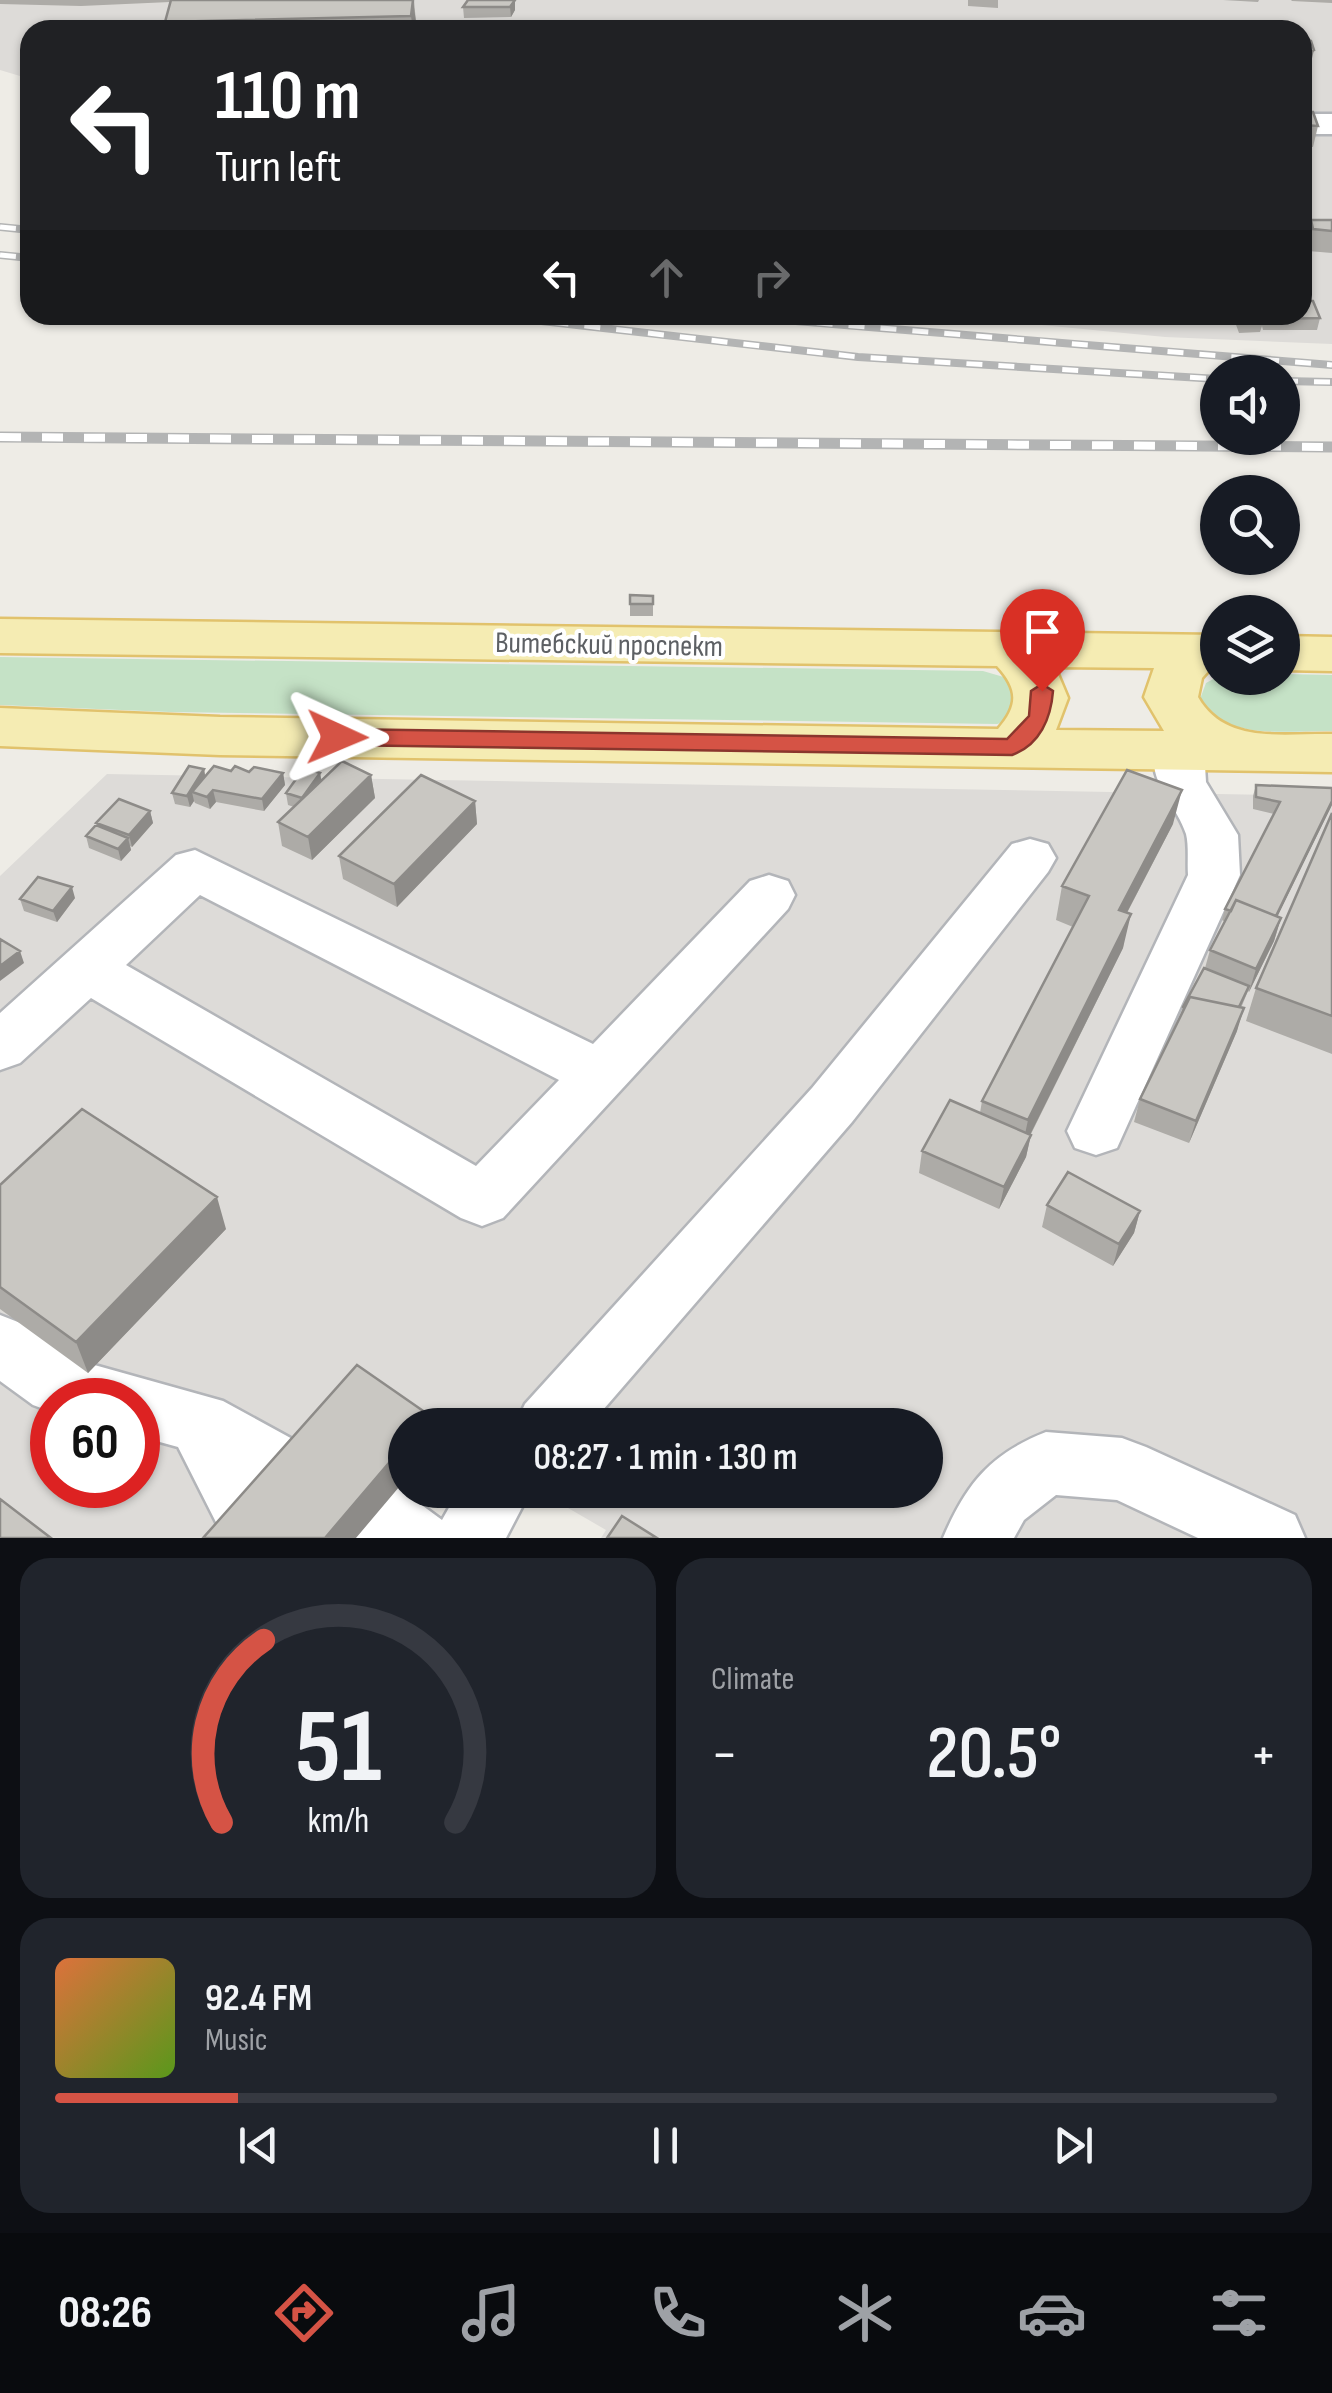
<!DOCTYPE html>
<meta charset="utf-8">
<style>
:root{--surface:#171b24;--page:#20242c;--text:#f1f3f6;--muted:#9ea1a6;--line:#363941;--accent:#d55345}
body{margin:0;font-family:"Sofia Sans Condensed",sans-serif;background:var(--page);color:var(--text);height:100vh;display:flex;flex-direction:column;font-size:38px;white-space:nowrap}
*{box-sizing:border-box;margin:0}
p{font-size:32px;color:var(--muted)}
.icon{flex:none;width:55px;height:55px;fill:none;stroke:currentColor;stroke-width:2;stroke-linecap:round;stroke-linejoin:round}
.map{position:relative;height:1538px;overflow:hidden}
.sheet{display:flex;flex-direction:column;gap:20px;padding:20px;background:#0d0f14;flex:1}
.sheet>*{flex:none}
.banner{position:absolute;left:20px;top:20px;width:1292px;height:305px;border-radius:30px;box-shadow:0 2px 8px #0004;background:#202124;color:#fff;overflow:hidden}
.tools{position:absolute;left:1200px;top:355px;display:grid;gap:20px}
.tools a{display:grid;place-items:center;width:100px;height:100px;border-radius:50%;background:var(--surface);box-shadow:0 2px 8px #0004;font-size:50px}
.speed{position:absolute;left:30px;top:1378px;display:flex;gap:20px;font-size:50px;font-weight:700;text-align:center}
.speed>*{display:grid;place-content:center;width:130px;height:130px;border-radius:50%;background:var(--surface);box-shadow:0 2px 8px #0004;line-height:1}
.speed .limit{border:15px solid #d22;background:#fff;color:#111}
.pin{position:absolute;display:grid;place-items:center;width:85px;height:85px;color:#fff;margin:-102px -42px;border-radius:50% 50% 50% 0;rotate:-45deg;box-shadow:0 0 10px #0007}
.pin .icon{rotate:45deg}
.me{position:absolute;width:110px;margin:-55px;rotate:91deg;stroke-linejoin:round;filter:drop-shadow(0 0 8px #0008)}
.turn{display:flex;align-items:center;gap:35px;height:210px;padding:0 30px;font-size:45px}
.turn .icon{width:130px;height:130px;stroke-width:2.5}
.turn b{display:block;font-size:70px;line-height:85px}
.lanes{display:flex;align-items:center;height:95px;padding:0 30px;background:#0003;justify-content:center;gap:50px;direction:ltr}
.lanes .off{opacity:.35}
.big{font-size:75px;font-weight:600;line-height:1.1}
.sheet .card{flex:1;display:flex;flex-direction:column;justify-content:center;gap:15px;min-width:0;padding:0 35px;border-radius:30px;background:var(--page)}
.sheet .dial{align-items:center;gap:0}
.dial svg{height:260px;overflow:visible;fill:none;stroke:var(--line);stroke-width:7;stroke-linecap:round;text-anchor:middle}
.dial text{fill:var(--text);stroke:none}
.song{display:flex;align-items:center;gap:30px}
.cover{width:120px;height:120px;border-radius:15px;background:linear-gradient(135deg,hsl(20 70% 55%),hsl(90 70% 35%))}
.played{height:10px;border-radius:5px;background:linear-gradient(90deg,var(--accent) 15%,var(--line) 15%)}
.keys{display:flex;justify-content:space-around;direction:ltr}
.heat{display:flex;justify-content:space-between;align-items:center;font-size:55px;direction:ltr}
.sheet .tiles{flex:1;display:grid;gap:20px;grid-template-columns:1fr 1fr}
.card:last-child{grid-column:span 2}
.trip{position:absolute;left:388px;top:1408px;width:555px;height:100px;border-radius:50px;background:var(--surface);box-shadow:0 2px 8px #0004;font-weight:600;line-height:100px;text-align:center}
.tabs{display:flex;height:160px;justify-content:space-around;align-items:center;background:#090b0e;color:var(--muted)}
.tabs .icon{width:70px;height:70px}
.tabs .selected{color:var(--accent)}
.tabs b{font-size:45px;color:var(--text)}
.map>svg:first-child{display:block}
</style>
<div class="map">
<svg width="1332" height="1538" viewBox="0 0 1332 1538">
<rect width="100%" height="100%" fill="#eeece6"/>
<!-- industrial -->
<path fill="#dddbd8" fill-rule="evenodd" d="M 0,0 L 1332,0 L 1332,344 L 1165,337 L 939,315 L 1302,315 L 1302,30 L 30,30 L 30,79 L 0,70 Z
M 107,774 L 1332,796 L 1332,1538 L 601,1538 L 606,1530 L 537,1490 L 925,1490 L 925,1425 L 405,1425 L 339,1538 L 0,1538 L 0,876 ZM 52,1400 L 138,1400 L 138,1485 L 52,1485 Z"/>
<!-- green -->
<path fill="#c5e2c6" d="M 0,657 L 983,671 L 1007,678 L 1018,700 L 1009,721 L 997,724 L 170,712 L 0,705 Z
M 1283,674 L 1332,675 L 1332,731 C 1287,730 1226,742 1200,699 L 1206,683 L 1217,677 Z"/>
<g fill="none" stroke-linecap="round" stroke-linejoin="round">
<!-- minor casing -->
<g stroke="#b3b5b9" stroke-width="5">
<path id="minor" d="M 1302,114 L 1332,114 L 1332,134 L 1302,134 Z
M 1179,733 L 1197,738 L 1204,750 L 1206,782 L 1238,835 L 1240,875 L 1117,1148 L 1096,1155 L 1075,1148 L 1067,1131 L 1188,875 C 1187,863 1189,846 1186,834 C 1175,800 1139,776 1161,738 Z
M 1030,839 L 1048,844 L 1056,858 L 1048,872 L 852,1122 L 590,1425 L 515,1425 L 525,1404 L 812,1088 L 1012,844 Z
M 195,850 L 593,1044 L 750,881 L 769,875 L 788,881 L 795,895 L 788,909 L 503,1218 L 482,1226 L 461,1218 L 91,998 L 20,1063 L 0,1070 L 0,1013 L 176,855 ZM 200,895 L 559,1080 L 476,1166 L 126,965 Z
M 0,1315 L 23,1324 L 73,1359 L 223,1401 L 318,1453 L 327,1475 L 318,1497 L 294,1507 L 276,1500 L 286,1522 L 279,1538 L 224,1538 L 178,1447 L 138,1436 L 138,1400 L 52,1400 L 52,1412 L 33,1405 L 0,1381 Z
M 1046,1432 L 1122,1438 L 1146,1447 L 1295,1515 L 1305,1538 L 1198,1538 L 1117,1500 L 1056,1495 L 1024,1520 L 1014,1538 L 943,1538 C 966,1484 990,1454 1046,1432 Z
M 361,1469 L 385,1478 L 442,1520 L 459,1490 L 531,1490 L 506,1538 L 337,1538 L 327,1501 L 337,1478 Z"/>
</g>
<!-- major casing -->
<g stroke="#e1c26c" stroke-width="5">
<path id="major" d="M 0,619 L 1218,635 L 1218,669 L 1210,669 L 1202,678 L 1198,697 C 1225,745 1284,733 1332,734 L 1332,772 L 220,755 L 0,746 L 0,708 L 220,717 L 998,729 C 1019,705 1018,689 997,666 L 0,653 ZM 1055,667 L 1154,668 L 1144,697 L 1164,731 L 1056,730 L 1068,698 Z
M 1282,636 L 1332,637 L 1332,671 L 1282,670 Z"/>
</g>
<!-- minor -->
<use href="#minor" fill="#fff" fill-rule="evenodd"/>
<!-- major -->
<use href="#major" fill="#f5ecb3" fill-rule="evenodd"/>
<!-- rail-far1 casing -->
<g stroke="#b3b4b4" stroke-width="8">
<path id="rail-far1" d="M 0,227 L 30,230
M 0,255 L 30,258
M 489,315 L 858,357 L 1218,379
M 721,315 L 1332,365
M 1282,381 L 1332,382"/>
</g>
<!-- rail casing -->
<g stroke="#b3b4b4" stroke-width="11">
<path id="rail" d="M 0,437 L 1332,447"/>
</g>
<!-- rail-far1 -->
<use href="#rail-far1" stroke="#fff" stroke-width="5" stroke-dasharray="16" stroke-linecap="butt"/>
<!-- rail -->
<use href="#rail" stroke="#fff" stroke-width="8" stroke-dasharray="21" stroke-linecap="butt"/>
</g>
<!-- wall -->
<path fill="#adaba7" d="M 0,0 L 414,0 L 416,22 L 415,30 L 167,30 L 165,22 L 170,2 L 81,6 L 0,4 Z
M 515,0 L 515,10 L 511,17 L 464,18 L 463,7 Z
M 968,0 L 998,0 L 998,8 L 968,6 Z
M 1223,0 L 1259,0 L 1258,2 Z
M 1291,0 L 1332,0 L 1332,3 L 1292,1 Z
M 1302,112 L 1318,126 L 1313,147 L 1302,146 Z
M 1302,194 L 1307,210 L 1302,228 Z
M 1311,220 L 1332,220 L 1332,253 L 1308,251 L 1306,241 Z
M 1237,315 L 1302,315 L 1320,318 L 1317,330 L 1263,330 L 1262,326 L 1260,332 L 1239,333 L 1235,322 Z
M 630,595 L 653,596 L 653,616 L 630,616 Z
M 204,769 L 205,776 L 231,771 L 283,773 L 285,785 L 264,811 L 216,802 L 210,809 L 195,803 L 194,801 L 190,807 L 175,804 L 172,793 Z
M 320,773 L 321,781 L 371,775 L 375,798 L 312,860 L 282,846 L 278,822 L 294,807 L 288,805 L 286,793 Z
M 1256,785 L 1332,788 L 1332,805 L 1277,916 L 1281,918 L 1274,941 L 1249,992 L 1248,991 L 1241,1008 L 1237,1031 L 1189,1143 L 1134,1122 L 1140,1099 L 1180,1016 L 1183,1007 L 1205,968 L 1210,950 L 1225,922 L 1222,920 L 1225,909 L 1274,814 L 1253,809 L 1253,796 Z
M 475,801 L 477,824 L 397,907 L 343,879 L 339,856 Z
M 150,811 L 153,823 L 132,847 L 130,846 L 131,850 L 121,861 L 89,848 L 86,836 L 97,826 L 96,823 Z
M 1332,813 L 1332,1054 L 1246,1021 L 1256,988 Z
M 1173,824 L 1127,913 L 1123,948 L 1031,1134 L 1026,1157 L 999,1209 L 919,1173 L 922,1151 L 980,1113 L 982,1101 L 1073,927 L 1056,920 L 1062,886 Z
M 75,898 L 57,922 L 24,911 L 20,899 Z
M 0,1185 L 226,1229 L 88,1373 L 0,1309 Z
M 1047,1205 L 1140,1211 L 1134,1233 L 1113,1266 L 1042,1227 Z"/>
<!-- shaded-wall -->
<path fill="#8d8b88" d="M 413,0 L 416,22 L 415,30 L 413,30 L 411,16 Z
M 515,0 L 515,10 L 511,17 L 510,7 Z
M 1314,50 L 1309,71 L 1302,73 L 1302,55 Z
M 204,769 L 206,781 L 192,792 L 194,801 L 190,807 L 187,796 Z
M 283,773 L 285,785 L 264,811 L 262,799 Z
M 320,773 L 322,784 L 304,810 L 302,798 Z
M 371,775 L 375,798 L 312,860 L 308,837 Z
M 213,790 L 216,802 L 210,809 L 207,797 Z
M 1182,790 L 1173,824 L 1111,943 L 1119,910 Z
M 475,801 L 477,824 L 397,907 L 394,884 Z
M 1332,801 L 1332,805 L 1267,938 L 1270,926 Z
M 150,811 L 153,823 L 132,847 L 129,835 Z
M 128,838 L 131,850 L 121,861 L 118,849 Z
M 72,887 L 75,898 L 57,922 L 53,911 Z
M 1131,914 L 1123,948 L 1021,1153 L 1028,1120 Z
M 1281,918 L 1274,941 L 1249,992 L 1256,969 Z
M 20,951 L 24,963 L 0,981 L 0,966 Z
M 1244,1008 L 1237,1031 L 1189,1143 L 1196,1121 Z
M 1031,1135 L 1026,1157 L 999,1209 L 1004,1187 Z
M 217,1197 L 226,1229 L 88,1373 L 76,1342 Z
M 1140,1211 L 1134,1233 L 1113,1266 L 1119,1244 Z
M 429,1415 L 431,1425 L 421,1425 Z
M 405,1444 L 405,1480 L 356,1538 L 325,1538 Z"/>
<!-- building -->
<path fill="#c9c7c2" stroke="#8d8b88" stroke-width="2.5" d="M 171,0 L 413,0 L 411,16 L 165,22 Z
M 468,0 L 515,0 L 510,7 L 463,7 Z
M 948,23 L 974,23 L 976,30 L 950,30 Z
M 1302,37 L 1311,41 L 1314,50 L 1302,55 Z
M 1302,112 L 1313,112 L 1318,126 L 1302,125 Z
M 1302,194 L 1304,194 L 1307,210 L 1302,210 Z
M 1311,220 L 1332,220 L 1332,231 L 1313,229 Z
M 1302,301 L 1313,301 L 1320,318 L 1265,319 L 1264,315 L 1302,315 Z
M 1239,315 L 1260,315 L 1263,321 L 1242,321 Z
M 630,595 L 653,596 L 653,604 L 630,604 Z
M 342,761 L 371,775 L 308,837 L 278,822 Z
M 189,766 L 204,769 L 187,796 L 172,793 Z
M 214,766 L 231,771 L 235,766 L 249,772 L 254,767 L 283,773 L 262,799 L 213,790 L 207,797 L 192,792 Z
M 304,768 L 320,773 L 302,798 L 286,793 Z
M 1127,770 L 1182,790 L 1119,910 L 1131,914 L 1028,1120 L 982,1101 L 1089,896 L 1062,886 Z
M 421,775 L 475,801 L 394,884 L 339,856 Z
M 1256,785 L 1332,788 L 1332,801 L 1276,916 L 1236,900 L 1231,911 L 1225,909 L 1280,802 L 1256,797 Z
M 119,799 L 150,811 L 129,835 L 96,823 Z
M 1332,813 L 1332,1016 L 1256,988 Z
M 96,825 L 128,838 L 118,849 L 86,836 Z
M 38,877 L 72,887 L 53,911 L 20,899 Z
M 1236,900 L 1281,918 L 1256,969 L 1210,950 Z
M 0,939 L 20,951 L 0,966 Z
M 1204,968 L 1249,986 L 1239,1007 L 1190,997 L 1184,1008 L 1183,1007 Z
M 1190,997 L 1244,1008 L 1196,1121 L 1140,1099 Z
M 950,1100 L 1031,1135 L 1004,1187 L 922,1151 Z
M 82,1109 L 217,1197 L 76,1342 L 0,1287 L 0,1185 Z
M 1068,1172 L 1140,1211 L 1119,1244 L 1047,1205 Z
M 357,1365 L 429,1415 L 421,1425 L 405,1425 L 405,1444 L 325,1538 L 203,1538 Z
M 0,1499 L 51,1538 L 0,1538 Z
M 622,1516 L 657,1538 L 607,1538 Z"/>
<!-- route -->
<path fill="#d55345" stroke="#8a362d" stroke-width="2.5" d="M 1042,684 L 1053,691 C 1051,718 1040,745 1012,755 L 337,745 L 326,737 L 337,729 L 1007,739 L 1029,716 L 1031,691 Z"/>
<g text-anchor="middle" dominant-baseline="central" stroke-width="8" stroke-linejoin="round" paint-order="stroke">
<!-- street labels -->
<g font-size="30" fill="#5d6064" stroke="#fff">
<text transform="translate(609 645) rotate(1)">Витебский проспект</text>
</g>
</g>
</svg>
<div class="tools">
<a><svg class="icon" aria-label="sound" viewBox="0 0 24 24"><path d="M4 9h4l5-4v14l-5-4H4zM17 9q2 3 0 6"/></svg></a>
<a><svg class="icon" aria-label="search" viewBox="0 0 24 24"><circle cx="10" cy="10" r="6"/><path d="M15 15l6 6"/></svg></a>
<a><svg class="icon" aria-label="layers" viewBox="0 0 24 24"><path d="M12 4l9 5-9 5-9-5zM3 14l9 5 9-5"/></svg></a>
</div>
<div class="speed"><div class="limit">60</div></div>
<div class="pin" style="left:1042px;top:691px;background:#d93025"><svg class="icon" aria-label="arrive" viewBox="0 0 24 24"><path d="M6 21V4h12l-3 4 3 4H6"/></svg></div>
<svg class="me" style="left:337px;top:737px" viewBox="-20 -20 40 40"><path d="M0-17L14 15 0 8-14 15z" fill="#d55345" stroke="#fff" stroke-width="4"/></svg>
<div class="trip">08:27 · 1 min · 130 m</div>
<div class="banner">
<div class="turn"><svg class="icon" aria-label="left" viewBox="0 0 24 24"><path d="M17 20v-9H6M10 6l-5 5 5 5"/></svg><div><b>110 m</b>Turn left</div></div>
<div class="lanes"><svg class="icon" aria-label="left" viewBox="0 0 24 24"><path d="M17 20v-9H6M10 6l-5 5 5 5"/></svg><svg class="icon off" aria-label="ahead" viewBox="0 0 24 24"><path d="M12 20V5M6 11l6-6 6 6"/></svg><svg class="icon off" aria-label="right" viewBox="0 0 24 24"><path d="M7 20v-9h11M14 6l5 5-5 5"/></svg></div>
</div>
</div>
<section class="sheet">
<div class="tiles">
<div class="card dial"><svg viewBox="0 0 100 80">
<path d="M14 69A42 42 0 1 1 86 69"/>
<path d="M14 69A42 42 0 0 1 27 13" stroke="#d55345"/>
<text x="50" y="56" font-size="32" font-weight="700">51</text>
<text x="50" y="72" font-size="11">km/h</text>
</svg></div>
<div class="card"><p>Climate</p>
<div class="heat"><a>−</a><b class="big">20.5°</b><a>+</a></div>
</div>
<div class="card">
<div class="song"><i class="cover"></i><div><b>92.4 FM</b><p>Music</p></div></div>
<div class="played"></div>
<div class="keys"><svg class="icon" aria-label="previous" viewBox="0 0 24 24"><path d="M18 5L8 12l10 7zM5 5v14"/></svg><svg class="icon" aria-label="pause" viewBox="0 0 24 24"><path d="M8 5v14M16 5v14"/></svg><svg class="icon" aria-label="next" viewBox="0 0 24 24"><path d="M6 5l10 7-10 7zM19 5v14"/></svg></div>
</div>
</div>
</section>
<nav class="tabs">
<b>08:26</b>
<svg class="icon selected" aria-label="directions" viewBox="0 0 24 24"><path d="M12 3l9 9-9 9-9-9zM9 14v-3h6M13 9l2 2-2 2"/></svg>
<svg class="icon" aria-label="music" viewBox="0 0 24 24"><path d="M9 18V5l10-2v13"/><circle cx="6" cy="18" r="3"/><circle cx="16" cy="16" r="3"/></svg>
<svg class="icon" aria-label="phone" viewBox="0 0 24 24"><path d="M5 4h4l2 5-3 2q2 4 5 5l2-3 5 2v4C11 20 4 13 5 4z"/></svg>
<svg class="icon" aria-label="climate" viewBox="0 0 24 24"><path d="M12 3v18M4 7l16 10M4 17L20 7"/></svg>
<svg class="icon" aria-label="car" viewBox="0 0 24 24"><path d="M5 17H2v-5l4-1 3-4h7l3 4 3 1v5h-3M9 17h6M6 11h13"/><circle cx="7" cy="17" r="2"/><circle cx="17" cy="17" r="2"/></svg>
<svg class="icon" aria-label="filters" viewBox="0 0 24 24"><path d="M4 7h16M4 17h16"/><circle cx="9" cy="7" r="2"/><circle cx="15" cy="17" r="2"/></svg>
</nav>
